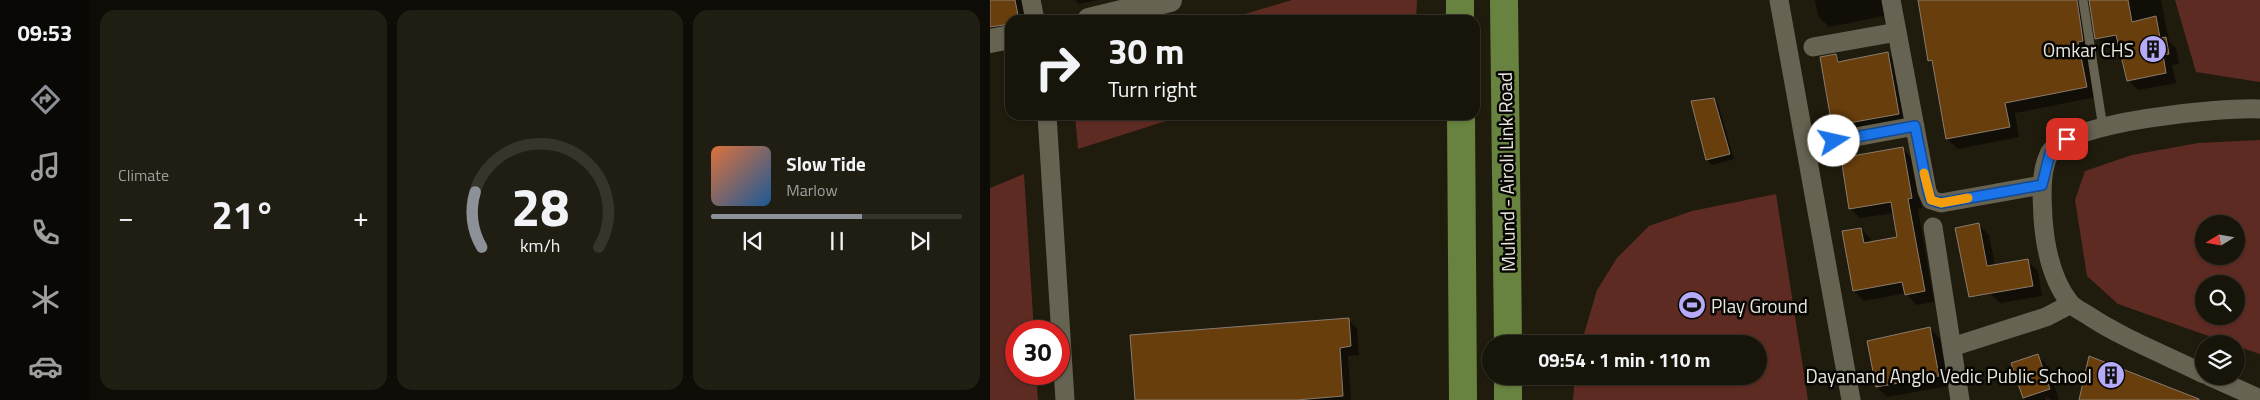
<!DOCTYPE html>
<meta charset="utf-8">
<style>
:root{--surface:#17150a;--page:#201e13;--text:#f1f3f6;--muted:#9e9f9c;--line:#36342b;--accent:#8c9099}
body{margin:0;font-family:"Titillium Web",sans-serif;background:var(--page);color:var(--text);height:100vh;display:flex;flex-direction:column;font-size:19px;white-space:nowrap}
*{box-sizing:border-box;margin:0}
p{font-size:16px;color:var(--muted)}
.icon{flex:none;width:28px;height:28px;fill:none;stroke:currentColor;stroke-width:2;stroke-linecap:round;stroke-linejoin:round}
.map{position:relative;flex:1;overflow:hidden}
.panel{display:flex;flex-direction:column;gap:10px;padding:10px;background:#0d0c06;width:900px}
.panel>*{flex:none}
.hud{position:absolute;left:15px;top:15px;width:475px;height:105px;border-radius:15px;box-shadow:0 1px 4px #0004,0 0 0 1px var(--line);background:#17150a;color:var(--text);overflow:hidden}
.needle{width:32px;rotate:259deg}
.controls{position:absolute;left:1205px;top:215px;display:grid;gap:10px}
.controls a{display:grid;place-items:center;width:50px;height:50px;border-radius:50%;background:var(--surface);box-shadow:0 1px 4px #0004,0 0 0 1px var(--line);font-size:25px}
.speed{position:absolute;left:15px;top:320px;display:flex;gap:10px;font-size:25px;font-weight:700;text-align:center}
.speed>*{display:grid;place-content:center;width:65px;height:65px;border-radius:50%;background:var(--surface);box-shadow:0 1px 4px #0004,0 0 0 1px var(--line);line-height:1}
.speed .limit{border:8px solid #d22;background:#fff;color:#111}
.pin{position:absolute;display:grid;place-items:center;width:42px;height:42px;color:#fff;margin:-21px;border-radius:10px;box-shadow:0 2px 8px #0006}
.me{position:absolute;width:55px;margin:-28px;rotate:80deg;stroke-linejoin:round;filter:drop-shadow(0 0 4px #0008)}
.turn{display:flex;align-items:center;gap:18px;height:105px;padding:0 20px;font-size:22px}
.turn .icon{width:65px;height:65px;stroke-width:2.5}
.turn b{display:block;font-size:35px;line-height:42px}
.big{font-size:38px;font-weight:700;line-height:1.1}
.panel .widget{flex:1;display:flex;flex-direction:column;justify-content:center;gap:8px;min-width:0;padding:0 18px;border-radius:15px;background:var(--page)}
.panel .dial{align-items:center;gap:0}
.dial svg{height:130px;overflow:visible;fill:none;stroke:var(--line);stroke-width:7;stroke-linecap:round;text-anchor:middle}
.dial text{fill:var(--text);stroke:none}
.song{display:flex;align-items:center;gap:15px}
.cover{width:60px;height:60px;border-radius:8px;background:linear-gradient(135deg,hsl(20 70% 55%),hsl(210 70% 35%))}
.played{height:5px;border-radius:2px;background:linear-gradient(90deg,var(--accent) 60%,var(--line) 60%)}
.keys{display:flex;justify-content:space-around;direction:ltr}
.heat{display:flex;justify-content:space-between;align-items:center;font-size:28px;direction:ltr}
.panel .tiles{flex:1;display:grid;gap:10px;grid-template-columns:repeat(3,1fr)}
.trip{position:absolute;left:492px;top:335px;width:285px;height:50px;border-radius:25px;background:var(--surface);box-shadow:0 1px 4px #0004,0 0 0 1px var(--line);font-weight:700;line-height:50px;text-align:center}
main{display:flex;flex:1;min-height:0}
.tab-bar{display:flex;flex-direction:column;width:90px;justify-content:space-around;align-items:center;background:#090804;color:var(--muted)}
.tab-bar .icon{width:35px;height:35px}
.tab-bar .active{color:var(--accent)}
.tab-bar b{font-size:22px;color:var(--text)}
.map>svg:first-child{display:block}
</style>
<main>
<nav class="tab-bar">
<b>09:53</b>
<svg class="icon active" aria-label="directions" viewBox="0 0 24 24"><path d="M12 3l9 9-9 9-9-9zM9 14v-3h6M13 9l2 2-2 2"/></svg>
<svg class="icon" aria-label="music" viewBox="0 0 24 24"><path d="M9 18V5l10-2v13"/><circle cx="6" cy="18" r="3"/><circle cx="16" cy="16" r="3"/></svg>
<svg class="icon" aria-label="phone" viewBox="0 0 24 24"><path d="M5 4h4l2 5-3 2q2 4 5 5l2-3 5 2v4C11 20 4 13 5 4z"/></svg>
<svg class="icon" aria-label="climate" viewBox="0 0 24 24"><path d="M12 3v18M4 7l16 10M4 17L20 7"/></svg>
<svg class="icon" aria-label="car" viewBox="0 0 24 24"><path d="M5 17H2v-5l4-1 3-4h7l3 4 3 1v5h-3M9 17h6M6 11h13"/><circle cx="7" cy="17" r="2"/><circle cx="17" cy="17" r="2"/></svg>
</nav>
<section class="panel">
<div class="tiles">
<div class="widget"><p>Climate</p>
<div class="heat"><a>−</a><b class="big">21°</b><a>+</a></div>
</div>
<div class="widget dial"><svg viewBox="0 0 100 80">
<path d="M14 69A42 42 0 1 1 86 69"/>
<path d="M14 69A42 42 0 0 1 10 35" stroke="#8c9099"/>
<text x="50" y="56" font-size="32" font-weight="700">28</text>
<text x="50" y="72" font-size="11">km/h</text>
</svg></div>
<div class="widget">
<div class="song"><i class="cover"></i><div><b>Slow Tide</b><p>Marlow</p></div></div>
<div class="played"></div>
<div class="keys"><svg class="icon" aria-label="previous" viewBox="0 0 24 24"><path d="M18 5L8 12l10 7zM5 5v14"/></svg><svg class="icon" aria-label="pause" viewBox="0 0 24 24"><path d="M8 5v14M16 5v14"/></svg><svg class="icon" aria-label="next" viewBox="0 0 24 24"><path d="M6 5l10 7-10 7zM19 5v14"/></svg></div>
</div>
</div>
</section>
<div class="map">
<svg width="1270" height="400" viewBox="0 0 1270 400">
<rect width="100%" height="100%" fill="#1f1c0d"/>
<!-- green -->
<path fill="#5e2b23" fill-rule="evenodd" d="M 302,0 L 427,0 L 426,20 L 234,20 Z
M 1185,0 L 1270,0 L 1270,82 L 1206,72 Z
M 85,115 L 195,115 L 88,149 Z
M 1270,140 L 1270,354 L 1246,346 L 1246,344 L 1241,344 L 1128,304 L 1097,276 L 1085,200 L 1095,171 L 1142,155 L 1208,143 ZM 1214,224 L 1246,224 L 1246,256 L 1214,256 ZM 1214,284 L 1246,284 L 1246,316 L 1214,316 Z
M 34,174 L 44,331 L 26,331 L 26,374 L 46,374 L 48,400 L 0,400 L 0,188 Z
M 786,194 L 818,400 L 583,400 L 585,376 L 769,376 L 769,344 L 591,344 L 607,290 L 627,258 L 659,226 L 702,211 Z"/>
<!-- shadow -->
<path fill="#0007" d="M 0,0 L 32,0 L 35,20 L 20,20 L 20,33 L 0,39 Z
M 85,0 L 108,0 L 89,4 Z
M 825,0 L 897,0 L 899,15 L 839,27 L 828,16 Z
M 937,0 L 1091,0 L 1106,97 L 1025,113 L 1029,137 L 968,149 L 957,139 L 945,66 L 939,60 Z
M 1101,0 L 1171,0 L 1179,41 L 1186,48 L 1189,64 L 1182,65 L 1186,83 L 1148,90 L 1138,80 L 1130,46 L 1117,48 L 1107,38 Z
M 898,54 L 908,64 L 919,124 L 854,135 L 844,125 L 846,56 L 852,62 Z
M 723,99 L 728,104 L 744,159 L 722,165 L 717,160 Z
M 913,149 L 923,159 L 932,208 L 928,209 L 944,302 L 926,305 L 916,293 L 874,301 L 864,291 L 871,229 L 881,239 L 882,243 L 908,238 L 904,213 L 870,218 L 860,208 Z
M 988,224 L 999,235 L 1005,266 L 1037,261 L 1048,271 L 1052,296 L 1010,303 L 1000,294 L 988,297 L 978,287 Z
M 358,320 L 367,328 L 369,355 L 358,356 L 361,400 L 146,400 Z
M 940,328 L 950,339 L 958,386 L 897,397 L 887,387 Z
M 1048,356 L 1057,365 L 1069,400 L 1062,400 L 1055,396 L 1056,400 L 1035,400 L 1023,364 Z"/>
<!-- building -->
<path fill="#683e0c" stroke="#8a7b6e" d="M 0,0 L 25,0 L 29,20 L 20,20 L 20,24 L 0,27 Z
M 928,0 L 1087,0 L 1093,41 L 1088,42 L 1097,87 L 1015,103 L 1020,127 L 956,139 L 942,60 L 938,61 Z
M 1099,0 L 1138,0 L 1142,22 L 1166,16 L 1170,38 L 1176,37 L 1179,54 L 1173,55 L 1176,73 L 1137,81 L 1126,35 L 1105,39 Z
M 898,52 L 909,114 L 842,126 L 830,57 L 846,54 L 848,62 Z
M 724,98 L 740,154 L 716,160 L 701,101 Z
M 913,147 L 922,198 L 918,199 L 935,291 L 915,295 L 912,282 L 863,291 L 852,231 L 871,228 L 874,243 L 907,237 L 901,202 L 859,209 L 851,158 Z
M 989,223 L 997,266 L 1038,259 L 1043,286 L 979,297 L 965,228 Z
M 359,318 L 361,346 L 350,348 L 353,396 L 306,400 L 145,400 L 140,335 Z
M 940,327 L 949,376 L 886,387 L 877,341 Z
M 1048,354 L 1060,389 L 1033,398 L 1021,363 Z
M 1099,356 L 1209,399 L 1209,400 L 1089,400 Z"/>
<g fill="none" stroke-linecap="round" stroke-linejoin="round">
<!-- service -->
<path stroke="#666352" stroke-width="9" d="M 1093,0 L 1113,128"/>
<!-- minor -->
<path stroke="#666352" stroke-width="19" d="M 41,0 L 45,20
M 789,0 L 861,400
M 901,0 L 937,191 L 941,200 L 951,203 L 1052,185
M 823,47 L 907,32
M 57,115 L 75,400
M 844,141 L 925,126
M 943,227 L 970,400
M 962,347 L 1056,317 L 1081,304
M 1214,374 C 1176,355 1134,339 1099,316 C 1093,312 1084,308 1080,303 C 1061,279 1055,247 1053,218 C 1052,197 1050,173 1059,154 C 1075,121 1234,107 1270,109
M 1219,376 L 1270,399"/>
<!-- tertiary -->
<path stroke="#666352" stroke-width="24" d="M 99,20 L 180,0
M 0,41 L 20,37"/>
<!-- primary -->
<path stroke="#68833f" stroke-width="28" d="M 470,0 L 470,20
M 514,0 L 518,344
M 471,115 L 473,400
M 518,376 L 518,400"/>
</g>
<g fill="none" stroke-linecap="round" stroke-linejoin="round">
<!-- route casing -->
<g stroke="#114b97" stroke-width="12">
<path id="route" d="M 844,141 L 925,126 L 938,191 L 941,200 L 951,203 L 1052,185 L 1060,153 L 1077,139"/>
</g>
<!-- route -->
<use href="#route" stroke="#1a73e8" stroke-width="9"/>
<!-- slow -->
<path stroke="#f59e0b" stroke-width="9" d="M 934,173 L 941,200 L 951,203 L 978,198"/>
</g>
<!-- icons -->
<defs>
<g id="building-disc" transform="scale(1.4375)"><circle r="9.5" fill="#b6abf8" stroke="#080603"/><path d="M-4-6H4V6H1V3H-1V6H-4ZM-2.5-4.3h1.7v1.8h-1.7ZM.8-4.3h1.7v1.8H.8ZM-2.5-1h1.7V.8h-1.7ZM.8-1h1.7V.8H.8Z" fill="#111"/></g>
<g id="stadium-disc" transform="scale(1.4375)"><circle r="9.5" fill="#b6abf8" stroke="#080603"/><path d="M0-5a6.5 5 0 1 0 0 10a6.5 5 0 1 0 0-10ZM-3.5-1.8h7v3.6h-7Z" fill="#111"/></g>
</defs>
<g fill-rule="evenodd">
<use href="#building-disc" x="1163" y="49"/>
<use href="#stadium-disc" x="702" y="305"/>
<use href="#building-disc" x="1121" y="375"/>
</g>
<g text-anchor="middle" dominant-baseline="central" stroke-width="5" stroke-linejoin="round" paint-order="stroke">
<!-- poi labels -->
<g font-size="19" fill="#e8e6dd" stroke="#080603" text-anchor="end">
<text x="1144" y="49">Omkar CHS</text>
<text x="721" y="305" text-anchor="start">Play Ground</text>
<text x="1102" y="375">Dayanand Anglo Vedic Public School</text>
</g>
<!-- street labels -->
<g font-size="19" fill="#e8e6dd" stroke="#080603">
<text transform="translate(516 172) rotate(-91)">Mulund - Airoli Link Road</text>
</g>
</g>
</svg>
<div class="controls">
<a><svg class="needle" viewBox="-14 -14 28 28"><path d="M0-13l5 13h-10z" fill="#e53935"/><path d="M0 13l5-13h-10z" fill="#9e9f9c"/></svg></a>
<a><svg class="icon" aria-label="search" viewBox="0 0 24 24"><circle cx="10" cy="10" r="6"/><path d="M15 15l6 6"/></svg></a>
<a><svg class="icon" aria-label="layers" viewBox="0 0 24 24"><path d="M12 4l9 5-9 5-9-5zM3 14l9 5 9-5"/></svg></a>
</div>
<div class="speed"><div class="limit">30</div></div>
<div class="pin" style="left:1077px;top:139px;background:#d93025"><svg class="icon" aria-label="arrive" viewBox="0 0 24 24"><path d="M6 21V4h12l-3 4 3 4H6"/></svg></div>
<svg class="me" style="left:844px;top:141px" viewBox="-20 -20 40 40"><circle r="19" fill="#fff"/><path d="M0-13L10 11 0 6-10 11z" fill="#1a73e8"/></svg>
<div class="trip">09:54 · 1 min · 110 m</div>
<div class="hud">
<div class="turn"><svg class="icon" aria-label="right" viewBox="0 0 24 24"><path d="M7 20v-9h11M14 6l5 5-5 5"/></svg><div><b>30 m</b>Turn right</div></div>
</div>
</div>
</main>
